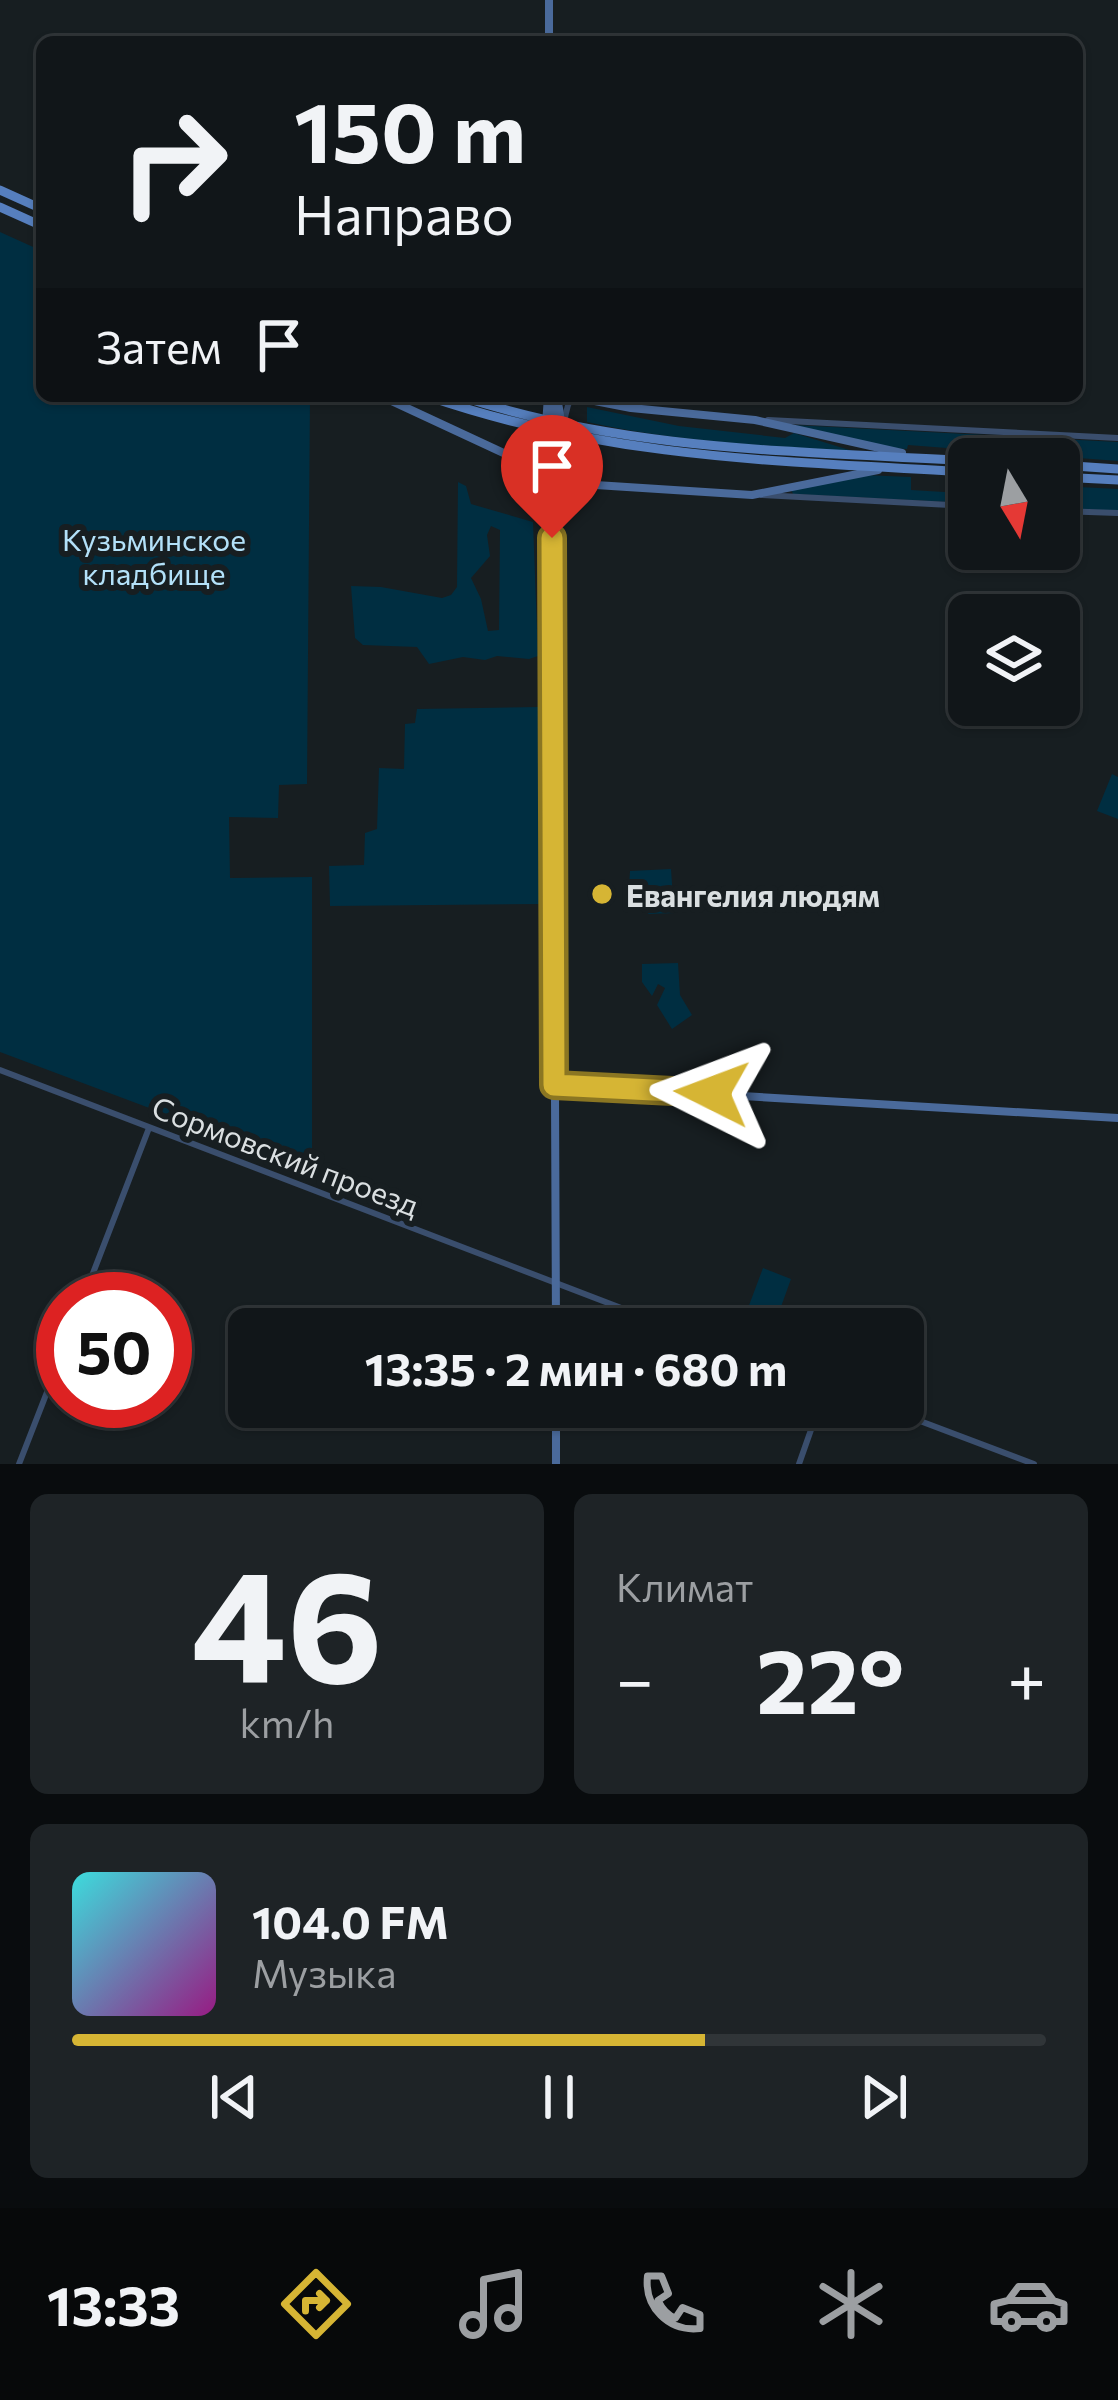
<!DOCTYPE html>
<html lang="ru">
<meta charset="utf-8">
<style>
:root{--surface:#111619;--page:#1e2326;--text:#f1f3f6;--muted:#9c9fa2;--line:#303538;--accent:#d6b534}
body{margin:0;font-family:Commissioner,sans-serif;background:var(--page);color:var(--text);height:100vh;display:flex;flex-direction:column;font-size:45px;white-space:nowrap}
*{box-sizing:border-box;margin:0}
p{font-size:39px;color:var(--muted)}
.icon{flex:none;width:66px;height:66px;fill:none;stroke:currentColor;stroke-width:2;stroke-linecap:round;stroke-linejoin:round}
.map{position:relative;height:1464px;overflow:hidden}
.panel{display:flex;flex-direction:column;gap:30px;padding:30px;background:#090c0e;flex:1}
.panel>*{flex:none}
.hud{position:absolute;left:36px;top:36px;width:1047px;height:366px;border-radius:18px;box-shadow:0 3px 9px #0004,0 0 0 3px var(--line);background:#111619;color:var(--text);overflow:hidden}
.needle{width:78px;rotate:170deg}
.controls{position:absolute;left:948px;top:438px;display:grid;gap:24px}
.controls a{display:grid;place-items:center;width:132px;height:132px;border-radius:18px;background:var(--surface);box-shadow:0 3px 9px #0004,0 0 0 3px var(--line);font-size:60px}
.speed{position:absolute;left:36px;top:1272px;display:flex;gap:24px;font-size:60px;font-weight:700;text-align:center}
.speed>*{display:grid;place-content:center;width:156px;height:156px;border-radius:50%;background:var(--surface);box-shadow:0 3px 9px #0004,0 0 0 3px var(--line);line-height:1}
.speed .limit{border:18px solid #d22;background:#fff;color:#111}
.pin{position:absolute;display:grid;place-items:center;width:102px;height:102px;color:#fff;margin:-123px -51px;border-radius:50% 50% 50% 0;rotate:-45deg;box-shadow:0 0 12px #0007}
.pin .icon{rotate:45deg}
.me{position:absolute;width:132px;margin:-66px;rotate:273deg;stroke-linejoin:round;filter:drop-shadow(0 0 9px #0008)}
.turn{display:flex;align-items:center;gap:42px;height:252px;padding:0 60px;font-size:54px}
.turn .icon{width:156px;height:156px;stroke-width:2.5}
.turn b{display:block;font-size:84px;line-height:102px}
.then{display:flex;align-items:center;height:114px;padding:0 60px;background:#0003;gap:24px;font-size:45px}
.big{font-size:90px;font-weight:700;line-height:1.1}
.panel .card{flex:1;display:flex;flex-direction:column;justify-content:center;gap:18px;min-width:0;padding:0 42px;border-radius:18px;background:var(--page)}
.panel .dial{align-items:center;gap:0}
.dial b{font-size:156px;line-height:1}
.song{display:flex;align-items:center;gap:36px}
.cover{width:144px;height:144px;border-radius:18px;background:linear-gradient(135deg,hsl(180 70% 55%),hsl(310 70% 35%))}
.played{height:12px;border-radius:6px;background:linear-gradient(90deg,var(--accent) 65%,var(--line) 65%)}
.keys{display:flex;justify-content:space-around;direction:ltr}
.heat{display:flex;justify-content:space-between;align-items:center;font-size:66px;direction:ltr}
.panel .tiles{flex:1;display:grid;gap:30px;grid-template-columns:1fr 1fr}
.card:last-child{grid-column:span 2}
.trip{position:absolute;left:228px;top:1308px;width:696px;height:120px;border-radius:18px;background:var(--surface);box-shadow:0 3px 9px #0004,0 0 0 3px var(--line);font-weight:700;line-height:120px;text-align:center}
.dock{display:flex;height:192px;justify-content:space-around;align-items:center;background:#07090a;color:var(--muted)}
.dock .icon{width:84px;height:84px}
.dock .current{color:var(--accent)}
.dock b{font-size:54px;color:var(--text)}
.map>svg:first-child{display:block}
</style>
<div class="map">
<svg width="1118" height="1464" viewBox="0 0 1118 1464">
<rect width="100%" height="100%" fill="#171e21"/>
<!-- green -->
<path fill="#002e41" fill-rule="evenodd" d="M 0,232 L 42,251 L 42,396 L 310,396 L 307,784 L 279,785 L 278,818 L 229,817 L 230,878 L 312,877 L 312,1169 L 0,1052 Z
M 587,407 L 679,426 L 785,438 L 794,433 L 856,452 C 766,445 675,442 587,422 Z
M 794,425 L 1118,442 L 1118,461 L 908,445 L 907,449 L 872,447 Z
M 864,475 L 911,477 L 911,490 L 961,493 L 962,485 L 969,485 L 969,503 L 793,494 L 791,489 Z
M 458,482 L 466,486 L 471,504 L 533,522 L 538,656 L 529,659 L 497,656 L 485,660 L 463,657 L 429,664 L 417,647 L 363,645 L 355,638 L 351,586 L 381,587 L 442,598 L 451,595 L 457,587 ZM 491,526 L 500,530 L 499,630 L 488,631 L 481,599 L 471,578 L 490,556 L 487,535 Z
M 1059,486 L 1118,489 L 1118,511 L 1059,508 Z
M 539,707 L 541,904 L 330,906 L 329,866 L 364,865 L 365,833 L 377,829 L 379,768 L 404,769 L 405,724 L 415,723 L 417,709 Z
M 1112,774 L 1118,777 L 1118,819 L 1097,811 Z
M 671,869 L 674,913 L 649,914 L 628,900 L 630,871 Z
M 678,963 L 680,995 L 692,1015 L 672,1029 L 657,1005 L 665,988 L 658,984 L 652,996 L 642,982 L 642,964 Z
M 763,1268 L 791,1279 L 773,1329 L 742,1324 Z"/>
<g fill="none" stroke-linecap="round" stroke-linejoin="round">
<!-- minor -->
<path stroke="#3a4e6d" stroke-width="6" d="M 0,1070 L 676,1329
M 83,1299 L 149,1128
M 883,1407 L 1034,1464
M 19,1464 L 63,1351
M 799,1464 L 819,1407"/>
<!-- tertiary -->
<path stroke="#3a4e6d" stroke-width="6" d="M 571,398 C 561,418 561,461 572,481
M 768,420 L 1118,438
M 762,495 L 969,506
M 1059,511 L 1118,513"/>
<!-- secondary -->
<path stroke="#4a6a9b" stroke-width="8" d="M 549,0 L 549,42
M 381,396 L 538,469 L 580,484 L 752,495 L 878,470
M 548,396 L 544,454 L 549,468
M 552,396 L 556,1329
M 569,396 L 631,408 L 755,420 L 902,453
M 554,468 C 562,447 563,417 556,396
M 554,1085 L 1118,1118
M 556,1407 L 556,1464"/>
<!-- primary -->
<path stroke="#567fbe" stroke-width="9" d="M 0,190 L 42,209
M 0,207 L 42,226
M 427,396 C 610,459 778,461 969,472
M 460,396 C 625,451 798,451 969,461
M 1059,465 L 1118,469
M 1059,477 L 1118,480"/>
</g>
<g fill="none" stroke-linecap="round" stroke-linejoin="round">
<!-- route casing -->
<g stroke="#8b7622" stroke-width="30">
<path id="route" d="M 552,538 L 554,1085 L 712,1093"/>
</g>
<!-- route -->
<use href="#route" stroke="#d6b534" stroke-width="21"/>
</g>
<!-- markers -->
<circle fill="#d6b534" stroke="#171e21" stroke-width="4.5" cx="602" cy="894" r="12"/>
<g text-anchor="middle" dominant-baseline="central" stroke-width="12" stroke-linejoin="round" paint-order="stroke">
<!-- park labels -->
<g font-size="30" fill="#b3e1f9" stroke="#171e21">
<text x="154" y="538">Кузьминское<tspan x="154" dy="34">кладбище</tspan></text>
</g>
<!-- poi labels -->
<g font-size="30" font-weight="bold" fill="#dadfe1" stroke="#171e21" text-anchor="start">
<text x="626" y="894">Евангелия людям</text>
</g>
<!-- street labels -->
<g font-size="30" fill="#dadfe1" stroke="#171e21">
<text transform="translate(286 1155) rotate(21)">Сормовский проезд</text>
</g>
</g>
</svg>
<div class="controls">
<a><svg class="needle" viewBox="-14 -14 28 28"><path d="M0-13l5 13h-10z" fill="#e53935"/><path d="M0 13l5-13h-10z" fill="#9c9fa2"/></svg></a>
<a><svg class="icon" aria-label="layers" viewBox="0 0 24 24"><path d="M12 4l9 5-9 5-9-5zM3 14l9 5 9-5"/></svg></a>
</div>
<div class="speed"><div class="limit">50</div></div>
<div class="pin" style="left:552px;top:538px;background:#d93025"><svg class="icon" aria-label="arrive" viewBox="0 0 24 24"><path d="M6 21V4h12l-3 4 3 4H6"/></svg></div>
<svg class="me" style="left:712px;top:1093px" viewBox="-20 -20 40 40"><path d="M0-17L14 15 0 8-14 15z" fill="#d6b534" stroke="#fff" stroke-width="4"/></svg>
<div class="trip">13:35 · 2 мин · 680 m</div>
<div class="hud">
<div class="turn"><svg class="icon" aria-label="right" viewBox="0 0 24 24"><path d="M7 20v-9h11M14 6l5 5-5 5"/></svg><div><b>150 m</b>Направо</div></div>
<div class="then">Затем<svg class="icon" aria-label="arrive" viewBox="0 0 24 24"><path d="M6 21V4h12l-3 4 3 4H6"/></svg></div>
</div>
</div>
<section class="panel">
<div class="tiles">
<div class="card dial"><b>46</b><p>km/h</p></div>
<div class="card"><p>Климат</p>
<div class="heat"><a>−</a><b class="big">22°</b><a>+</a></div>
</div>
<div class="card">
<div class="song"><i class="cover"></i><div><b>104.0 FM</b><p>Музыка</p></div></div>
<div class="played"></div>
<div class="keys"><svg class="icon" aria-label="previous" viewBox="0 0 24 24"><path d="M18 5L8 12l10 7zM5 5v14"/></svg><svg class="icon" aria-label="pause" viewBox="0 0 24 24"><path d="M8 5v14M16 5v14"/></svg><svg class="icon" aria-label="next" viewBox="0 0 24 24"><path d="M6 5l10 7-10 7zM19 5v14"/></svg></div>
</div>
</div>
</section>
<nav class="dock">
<b>13:33</b>
<svg class="icon current" aria-label="directions" viewBox="0 0 24 24"><path d="M12 3l9 9-9 9-9-9zM9 14v-3h6M13 9l2 2-2 2"/></svg>
<svg class="icon" aria-label="music" viewBox="0 0 24 24"><path d="M9 18V5l10-2v13"/><circle cx="6" cy="18" r="3"/><circle cx="16" cy="16" r="3"/></svg>
<svg class="icon" aria-label="phone" viewBox="0 0 24 24"><path d="M5 4h4l2 5-3 2q2 4 5 5l2-3 5 2v4C11 20 4 13 5 4z"/></svg>
<svg class="icon" aria-label="climate" viewBox="0 0 24 24"><path d="M12 3v18M4 7l16 10M4 17L20 7"/></svg>
<svg class="icon" aria-label="car" viewBox="0 0 24 24"><path d="M5 17H2v-5l4-1 3-4h7l3 4 3 1v5h-3M9 17h6M6 11h13"/><circle cx="7" cy="17" r="2"/><circle cx="17" cy="17" r="2"/></svg>
</nav>
